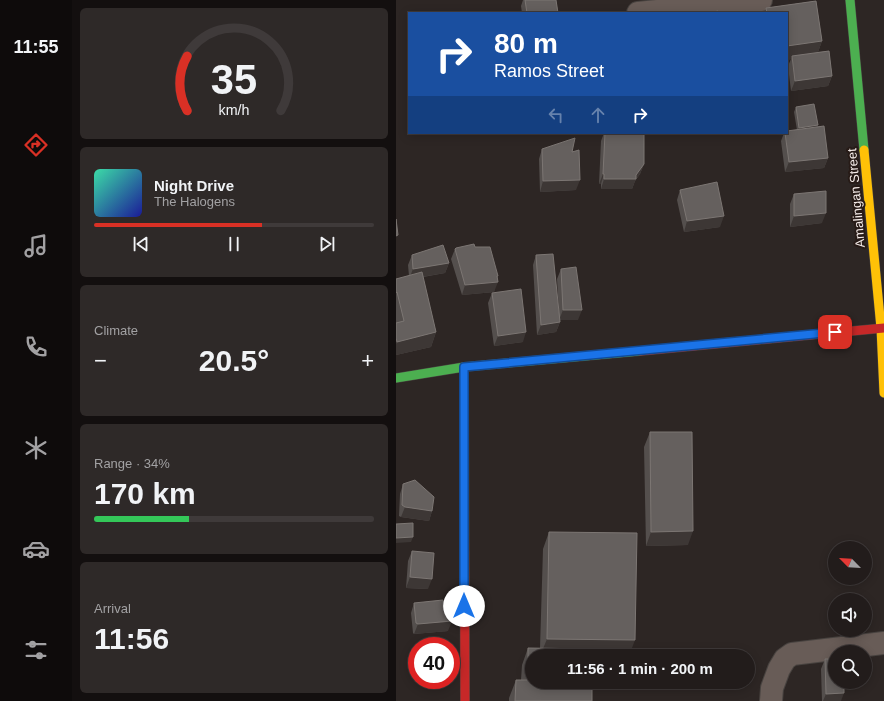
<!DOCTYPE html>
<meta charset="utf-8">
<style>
:root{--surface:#221c1b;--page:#2e2928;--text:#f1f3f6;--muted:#a2a1a3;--line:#3f3a3a;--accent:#d93025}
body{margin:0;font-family:Arial,sans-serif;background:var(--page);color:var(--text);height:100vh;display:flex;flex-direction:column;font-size:15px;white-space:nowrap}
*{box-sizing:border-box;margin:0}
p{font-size:13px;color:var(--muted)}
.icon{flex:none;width:22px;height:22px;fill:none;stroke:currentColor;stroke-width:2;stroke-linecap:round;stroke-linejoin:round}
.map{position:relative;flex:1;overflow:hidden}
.sheet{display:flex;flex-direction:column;gap:8px;padding:8px;background:#130f0f;width:324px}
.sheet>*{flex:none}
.hud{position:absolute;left:12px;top:12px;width:380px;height:122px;border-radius:0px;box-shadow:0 2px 10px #0003,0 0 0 1px var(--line);background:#1a4fa0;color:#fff;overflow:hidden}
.needle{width:26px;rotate:294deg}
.tools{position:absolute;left:432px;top:541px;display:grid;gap:8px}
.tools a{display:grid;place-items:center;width:44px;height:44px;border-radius:50%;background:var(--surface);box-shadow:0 2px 10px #0003,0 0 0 1px var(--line);font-size:20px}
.speed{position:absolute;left:12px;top:637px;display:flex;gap:8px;font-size:20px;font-weight:700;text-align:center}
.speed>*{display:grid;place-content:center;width:52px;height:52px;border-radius:50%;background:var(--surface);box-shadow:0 2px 10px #0003,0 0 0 1px var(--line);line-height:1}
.speed .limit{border:6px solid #d22;background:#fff;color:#111}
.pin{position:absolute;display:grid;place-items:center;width:34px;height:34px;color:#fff;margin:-17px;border-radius:8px;box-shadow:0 2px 6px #0006}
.me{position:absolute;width:44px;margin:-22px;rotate:0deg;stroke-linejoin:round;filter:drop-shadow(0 0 3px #0008)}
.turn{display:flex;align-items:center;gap:14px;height:84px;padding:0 20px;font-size:18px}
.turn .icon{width:52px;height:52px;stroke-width:2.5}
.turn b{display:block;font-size:28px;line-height:34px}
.lanes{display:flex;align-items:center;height:38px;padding:0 20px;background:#0003;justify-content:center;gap:20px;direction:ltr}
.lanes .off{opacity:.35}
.big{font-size:30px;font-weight:600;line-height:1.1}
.sheet .widget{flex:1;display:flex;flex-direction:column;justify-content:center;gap:6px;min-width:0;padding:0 14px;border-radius:6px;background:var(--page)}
.sheet .dial{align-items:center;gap:0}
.dial svg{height:104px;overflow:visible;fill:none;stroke:var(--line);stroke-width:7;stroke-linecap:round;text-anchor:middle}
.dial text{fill:var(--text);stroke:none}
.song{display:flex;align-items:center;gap:12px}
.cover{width:48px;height:48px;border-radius:6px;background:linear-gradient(135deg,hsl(160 70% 55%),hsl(240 70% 35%))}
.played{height:4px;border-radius:2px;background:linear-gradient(90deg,var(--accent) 60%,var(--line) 60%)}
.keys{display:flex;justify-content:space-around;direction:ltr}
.heat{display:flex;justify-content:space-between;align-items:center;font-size:22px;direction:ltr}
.charge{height:6px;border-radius:3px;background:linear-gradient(90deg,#34c759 34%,var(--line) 0)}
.trip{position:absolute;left:129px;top:649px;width:230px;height:40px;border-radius:20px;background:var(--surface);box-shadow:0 2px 10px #0003,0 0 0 1px var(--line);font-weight:600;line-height:40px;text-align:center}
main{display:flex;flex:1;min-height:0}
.menu{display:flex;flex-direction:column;width:72px;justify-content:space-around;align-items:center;background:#0e0b0b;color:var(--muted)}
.menu .icon{width:28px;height:28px}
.menu .current{color:var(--accent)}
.menu b{font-size:18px;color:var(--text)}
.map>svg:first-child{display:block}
</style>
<main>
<nav class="menu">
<b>11:55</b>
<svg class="icon current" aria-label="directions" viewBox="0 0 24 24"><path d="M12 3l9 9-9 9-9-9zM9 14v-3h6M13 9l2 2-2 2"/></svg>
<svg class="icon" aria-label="music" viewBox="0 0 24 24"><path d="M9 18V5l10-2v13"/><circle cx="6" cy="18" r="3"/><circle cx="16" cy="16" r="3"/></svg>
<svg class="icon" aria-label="phone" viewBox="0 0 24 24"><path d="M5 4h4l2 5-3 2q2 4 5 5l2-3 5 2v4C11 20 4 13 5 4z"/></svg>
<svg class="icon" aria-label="climate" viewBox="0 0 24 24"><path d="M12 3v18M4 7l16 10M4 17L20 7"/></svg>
<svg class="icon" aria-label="car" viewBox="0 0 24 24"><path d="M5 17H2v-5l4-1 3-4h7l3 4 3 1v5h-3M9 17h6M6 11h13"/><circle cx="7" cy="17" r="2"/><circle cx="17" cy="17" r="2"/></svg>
<svg class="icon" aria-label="filters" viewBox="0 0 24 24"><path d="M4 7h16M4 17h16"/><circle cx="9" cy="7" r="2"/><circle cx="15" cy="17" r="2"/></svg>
</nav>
<section class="sheet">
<div class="widget dial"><svg viewBox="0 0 100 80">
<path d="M14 69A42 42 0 1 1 86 69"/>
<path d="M14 69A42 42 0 0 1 14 27" stroke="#d93025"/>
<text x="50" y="56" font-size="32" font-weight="700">35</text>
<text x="50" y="72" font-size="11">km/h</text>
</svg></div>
<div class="widget">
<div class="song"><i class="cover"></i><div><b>Night Drive</b><p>The Halogens</p></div></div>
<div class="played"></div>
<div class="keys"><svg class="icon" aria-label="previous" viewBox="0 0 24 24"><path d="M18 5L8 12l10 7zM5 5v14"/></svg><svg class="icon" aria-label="pause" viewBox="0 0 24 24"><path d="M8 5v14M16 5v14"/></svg><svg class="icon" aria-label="next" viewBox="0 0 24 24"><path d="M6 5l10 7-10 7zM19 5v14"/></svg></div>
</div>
<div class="widget"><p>Climate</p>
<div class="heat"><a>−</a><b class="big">20.5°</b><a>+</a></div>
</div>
<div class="widget"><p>Range · 34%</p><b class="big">170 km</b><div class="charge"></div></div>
<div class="widget"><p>Arrival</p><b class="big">11:56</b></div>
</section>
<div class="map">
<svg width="488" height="701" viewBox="0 0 488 701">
<rect width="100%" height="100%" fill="#2d2624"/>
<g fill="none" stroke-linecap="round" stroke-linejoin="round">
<!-- street casing -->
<g stroke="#484340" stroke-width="24">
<path id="street" d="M 242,13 L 365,0
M 375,701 L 376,688 L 383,669 L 389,659 L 396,654 L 488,643"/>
</g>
<!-- fast casing -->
<g stroke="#484340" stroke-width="10">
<path id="fast" d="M 454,0 L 468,150
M 0,378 L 68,367 L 244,351"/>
</g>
<!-- slow casing -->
<g stroke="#484340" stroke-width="10">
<path id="slow" d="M 468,150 L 485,328 L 488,393"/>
</g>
<!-- jam casing -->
<g stroke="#484340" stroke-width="10">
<path id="jam" d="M 244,351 L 488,328
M 68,367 L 69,701"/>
</g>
<!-- street -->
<use href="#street" stroke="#685c57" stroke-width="22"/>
<!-- fast -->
<use href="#fast" stroke="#4caf50" stroke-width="9"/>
<!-- slow -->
<use href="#slow" stroke="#ffc107" stroke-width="9"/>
<!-- jam -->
<use href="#jam" stroke="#c62828" stroke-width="9"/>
</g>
<!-- wall -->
<path fill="#544f4d" d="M 127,0 L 160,0 L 162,13 L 126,13 L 125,6 Z
M 420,1 L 426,41 L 422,52 L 433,51 L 436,76 L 432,86 L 395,91 L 392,66 L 395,59 L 391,60 L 391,13 L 369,13 L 370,8 Z
M 400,107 L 422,125 L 421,127 L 432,158 L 428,168 L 389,172 L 385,141 L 388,133 L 391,133 L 401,130 L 398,112 Z
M 208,133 L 248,133 L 248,164 L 244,174 L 239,181 L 236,189 L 205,189 L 205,184 L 203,184 L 205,141 Z
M 146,149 L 176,152 L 180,190 L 144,192 L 143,159 Z
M 284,190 L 324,227 L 288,232 L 281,200 Z
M 398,194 L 426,223 L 394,227 L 394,204 Z
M 79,247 L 101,278 L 98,292 L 66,295 L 55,259 L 59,249 Z
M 16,255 L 53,263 L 49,273 L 27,277 L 40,332 L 35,347 L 0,355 L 0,279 L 13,276 L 12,265 Z
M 140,255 L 163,313 L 161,279 L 165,269 L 182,320 L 163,320 L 164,322 L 160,332 L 141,335 L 137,265 Z
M 96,293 L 127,342 L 98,346 L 92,303 Z
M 254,432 L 292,545 L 250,546 L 248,447 Z
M 7,484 L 36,511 L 33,521 L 5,517 L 3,516 L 4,494 Z
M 153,532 L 239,640 L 136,656 L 196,701 L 113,701 L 113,698 L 120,680 L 125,680 L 126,665 L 132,648 L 144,648 L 147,549 Z
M 16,551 L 32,589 L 10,588 L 12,561 Z
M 18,603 L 47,608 L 52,631 L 18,634 L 17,633 L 15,613 Z
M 429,659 L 445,701 L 426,701 L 425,669 Z"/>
<!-- shaded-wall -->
<path fill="#3d3735" d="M 426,41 L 421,55 L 396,56 L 395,59 L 391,60 L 391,46 Z
M 436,76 L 432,86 L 395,91 L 399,81 Z
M 422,125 L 420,131 L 401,134 L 403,128 Z
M 432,158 L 428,168 L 389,172 L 393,162 Z
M 248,164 L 244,174 L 239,181 L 236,189 L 205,189 L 208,179 L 240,175 Z
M 207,174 L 208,174 L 205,184 L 203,184 Z
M 184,180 L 180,190 L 144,192 L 147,181 Z
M 430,213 L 426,223 L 394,227 L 398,216 Z
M 328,216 L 324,227 L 288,232 L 291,221 Z
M 53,263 L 49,273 L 13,279 L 17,269 Z
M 102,276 L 100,282 L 102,282 L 98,292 L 66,295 L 69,285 Z
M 167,310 L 186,310 L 182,320 L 163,320 Z
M 164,322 L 160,332 L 141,335 L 145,325 Z
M 40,332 L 35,347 L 0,355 L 0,344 L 1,342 Z
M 130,332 L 127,342 L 98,346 L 102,336 Z
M 9,507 L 36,511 L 33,521 L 5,517 Z
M 297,531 L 292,545 L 250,546 L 255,532 Z
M 17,537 L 15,542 L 0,543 L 0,538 Z
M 14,577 L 36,579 L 32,589 L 10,588 Z
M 56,621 L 52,631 L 18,634 L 22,624 Z
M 151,639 L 239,640 L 233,656 L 144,656 Z
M 448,693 L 445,701 L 427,701 L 430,694 Z"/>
<!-- building -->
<path fill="#65605e" stroke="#7c7673" d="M 129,0 L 160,0 L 162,13 L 131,13 Z
M 420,1 L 426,41 L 391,46 L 391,13 L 371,13 L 370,8 Z
M 322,11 L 322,13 L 313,13 Z
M 433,51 L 436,76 L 399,81 L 396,56 Z
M 418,104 L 422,125 L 403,128 L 400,107 Z
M 428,126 L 432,158 L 393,162 L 389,133 L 391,133 L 391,131 Z
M 209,133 L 248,133 L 248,164 L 240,175 L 240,179 L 208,179 L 208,174 L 207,174 Z
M 179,138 L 176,152 L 183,150 L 184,180 L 147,181 L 146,149 Z
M 321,182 L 328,216 L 291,221 L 284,190 Z
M 430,191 L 430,213 L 398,216 L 398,194 Z
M 0,219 L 2,235 L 0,236 Z
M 78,244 L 79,247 L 94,247 L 102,276 L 101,276 L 102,282 L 69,285 L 59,249 L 60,248 Z
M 47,245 L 53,263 L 17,269 L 16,255 Z
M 157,254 L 164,322 L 145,325 L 140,255 Z
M 180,267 L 186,310 L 167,310 L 165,269 Z
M 26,272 L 40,332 L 1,342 L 0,338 L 0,323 L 8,321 L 1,292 L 0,293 L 0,279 Z
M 125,289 L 130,332 L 102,336 L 96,293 Z
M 254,432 L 296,432 L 297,531 L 255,532 Z
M 19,480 L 38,497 L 36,511 L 9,507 L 6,505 L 7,484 Z
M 17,523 L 17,537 L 0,538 L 0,524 Z
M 153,532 L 241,533 L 239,640 L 151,639 Z
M 16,551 L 38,553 L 36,579 L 14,577 Z
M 47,600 L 47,608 L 55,607 L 56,621 L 22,624 L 20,623 L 18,603 Z
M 132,648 L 197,649 L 197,656 L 136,656 L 136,682 L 196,682 L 196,701 L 119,701 L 120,680 L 132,680 Z
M 429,659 L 439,659 L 439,682 L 448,682 L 448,693 L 430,694 Z"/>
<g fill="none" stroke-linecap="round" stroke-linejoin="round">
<!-- route casing -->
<g stroke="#114b97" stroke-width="10">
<path id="route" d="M 68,606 L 68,367 L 439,332"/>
</g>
<!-- route -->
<use href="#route" stroke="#1a73e8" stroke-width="7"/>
</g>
<g text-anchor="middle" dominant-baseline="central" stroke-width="4" stroke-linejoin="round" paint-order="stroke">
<!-- street labels -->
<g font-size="13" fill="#f5ece9" stroke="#271b17">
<text transform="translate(460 198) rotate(-95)">Amalingan Street</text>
</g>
</g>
</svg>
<div class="tools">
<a><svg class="needle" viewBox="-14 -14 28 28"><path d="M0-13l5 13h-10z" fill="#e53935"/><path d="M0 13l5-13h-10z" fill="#a2a1a3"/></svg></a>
<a><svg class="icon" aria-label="sound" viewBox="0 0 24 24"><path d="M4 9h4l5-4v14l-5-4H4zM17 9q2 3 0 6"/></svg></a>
<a><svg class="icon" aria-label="search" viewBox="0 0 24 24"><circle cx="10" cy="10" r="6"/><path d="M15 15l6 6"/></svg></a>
</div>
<div class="speed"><div class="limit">40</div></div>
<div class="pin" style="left:439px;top:332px;background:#d93025"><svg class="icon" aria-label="arrive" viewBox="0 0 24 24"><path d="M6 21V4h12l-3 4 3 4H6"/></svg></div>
<svg class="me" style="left:68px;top:606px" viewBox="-20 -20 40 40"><circle r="19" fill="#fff"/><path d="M0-13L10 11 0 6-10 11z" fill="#1a73e8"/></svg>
<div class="trip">11:56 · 1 min · 200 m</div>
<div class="hud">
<div class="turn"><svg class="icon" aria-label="right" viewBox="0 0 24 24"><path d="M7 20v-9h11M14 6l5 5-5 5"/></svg><div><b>80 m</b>Ramos Street</div></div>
<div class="lanes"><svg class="icon off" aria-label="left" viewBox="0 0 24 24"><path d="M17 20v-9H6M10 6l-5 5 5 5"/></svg><svg class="icon off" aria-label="ahead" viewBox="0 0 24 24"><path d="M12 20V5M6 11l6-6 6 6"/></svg><svg class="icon" aria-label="right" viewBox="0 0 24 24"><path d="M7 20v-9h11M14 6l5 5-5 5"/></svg></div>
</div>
</div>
</main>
